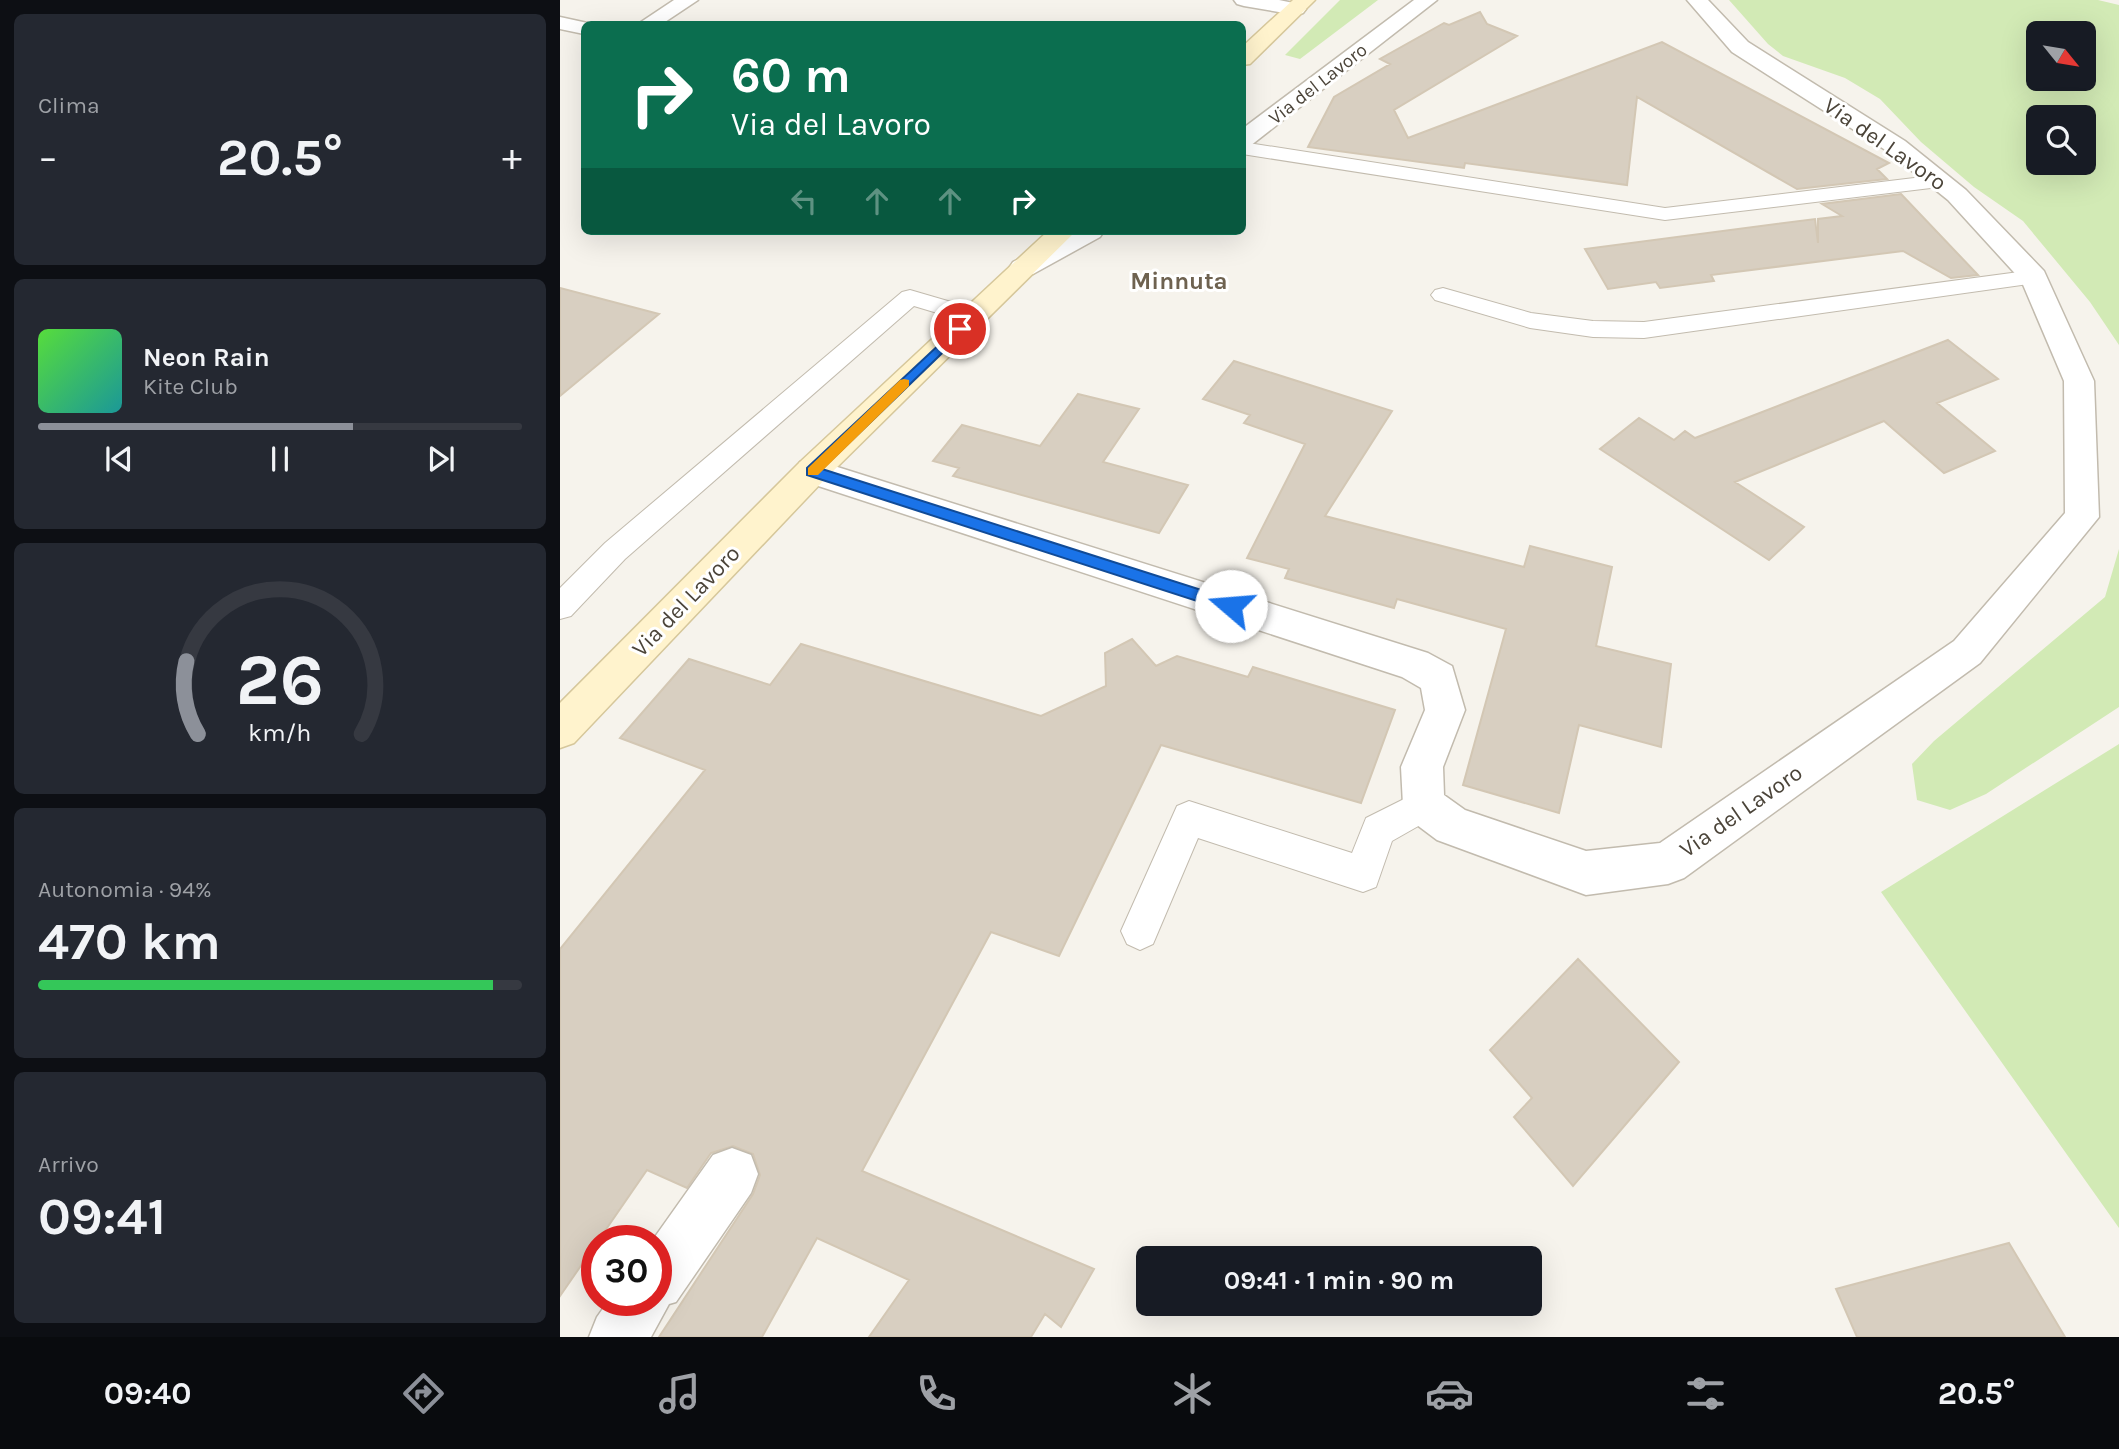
<!DOCTYPE html>
<html lang="it">
<meta charset="utf-8">
<style>
:root{--surface:#171b24;--page:#242831;--text:#f1f3f6;--muted:#9ea1a6;--line:#363941;--accent:#8c9099}
body{margin:0;font-family:Karla,sans-serif;background:var(--page);color:var(--text);height:100vh;display:flex;flex-direction:column;font-size:26px;white-space:nowrap}
*{box-sizing:border-box;margin:0}
p{font-size:23px;color:var(--muted)}
.icon{flex:none;width:38px;height:38px;fill:none;stroke:currentColor;stroke-width:2;stroke-linecap:round;stroke-linejoin:round}
.map{position:relative;flex:1;overflow:hidden}
.sheet{display:flex;flex-direction:column;gap:14px;padding:14px;background:#0d0f14;width:560px}
.sheet>*{flex:none}
.guide{position:absolute;left:21px;top:21px;width:665px;height:214px;border-radius:10px;box-shadow:0 7px 28px #0002;background:#0b6e4f;color:#fff;overflow:hidden}
.needle{width:46px;rotate:120deg}
.fabs{position:absolute;left:1466px;top:21px;display:grid;gap:14px}
.fabs a{display:grid;place-items:center;width:70px;height:70px;border-radius:10px;background:var(--surface);box-shadow:0 7px 28px #0002;font-size:35px}
.speed{position:absolute;left:21px;top:1225px;display:flex;gap:14px;font-size:35px;font-weight:700;text-align:center}
.speed>*{display:grid;place-content:center;width:91px;height:91px;border-radius:50%;background:var(--surface);box-shadow:0 7px 28px #0002;line-height:1}
.speed .limit{border:10px solid #d22;background:#fff;color:#111}
.pin{position:absolute;display:grid;place-items:center;width:60px;height:60px;color:#fff;margin:-30px;border:4px solid #fff;border-radius:50%;box-shadow:0 2px 7px #0007}
.me{position:absolute;width:77px;margin:-38px;rotate:288deg;stroke-linejoin:round;filter:drop-shadow(0 0 5px #0008)}
.turn{display:flex;align-items:center;gap:24px;height:147px;padding:0 35px;font-size:32px}
.turn .icon{width:91px;height:91px;stroke-width:2.5}
.turn b{display:block;font-size:49px;line-height:60px}
.lanes{display:flex;align-items:center;height:66px;padding:0 35px;background:#0003;justify-content:center;gap:35px;direction:ltr}
.lanes .off{opacity:.35}
.big{font-size:52px;font-weight:700;line-height:1.1}
.sheet .card{flex:1;display:flex;flex-direction:column;justify-content:center;gap:10px;min-width:0;padding:0 24px;border-radius:10px;background:var(--page)}
.sheet .dial{align-items:center;gap:0}
.dial svg{height:182px;overflow:visible;fill:none;stroke:var(--line);stroke-width:7;stroke-linecap:round;text-anchor:middle}
.dial text{fill:var(--text);stroke:none}
.song{display:flex;align-items:center;gap:21px}
.cover{width:84px;height:84px;border-radius:10px;background:linear-gradient(135deg,hsl(110 70% 55%),hsl(180 70% 35%))}
.played{height:7px;border-radius:4px;background:linear-gradient(90deg,var(--accent) 65%,var(--line) 65%)}
.keys{display:flex;justify-content:space-around;direction:ltr}
.heat{display:flex;justify-content:space-between;align-items:center;font-size:38px;direction:ltr}
.charge{height:10px;border-radius:5px;background:linear-gradient(90deg,#34c759 94%,var(--line) 0)}
.trip{position:absolute;left:576px;top:1246px;width:406px;height:70px;border-radius:10px;background:var(--surface);box-shadow:0 7px 28px #0002;font-weight:700;line-height:70px;text-align:center}
.tab-bar{display:flex;height:112px;justify-content:space-around;align-items:center;background:#090b0e;color:var(--muted)}
.tab-bar .icon{width:49px;height:49px}
.tab-bar .current{color:var(--accent)}
.tab-bar b{font-size:32px;color:var(--text)}
main{display:flex;flex:1;min-height:0}
.map>svg:first-child{display:block}
</style>
<main>
<section class="sheet">
<div class="card"><p>Clima</p>
<div class="heat"><a>−</a><b class="big">20.5°</b><a>+</a></div>
</div>
<div class="card">
<div class="song"><i class="cover"></i><div><b>Neon Rain</b><p>Kite Club</p></div></div>
<div class="played"></div>
<div class="keys"><svg class="icon" aria-label="previous" viewBox="0 0 24 24"><path d="M18 5L8 12l10 7zM5 5v14"/></svg><svg class="icon" aria-label="pause" viewBox="0 0 24 24"><path d="M8 5v14M16 5v14"/></svg><svg class="icon" aria-label="next" viewBox="0 0 24 24"><path d="M6 5l10 7-10 7zM19 5v14"/></svg></div>
</div>
<div class="card dial"><svg viewBox="0 0 100 80">
<path d="M14 69A42 42 0 1 1 86 69"/>
<path d="M14 69A42 42 0 0 1 9 37" stroke="#8c9099"/>
<text x="50" y="56" font-size="32" font-weight="700">26</text>
<text x="50" y="72" font-size="11">km/h</text>
</svg></div>
<div class="card"><p>Autonomia · 94%</p><b class="big">470 km</b><div class="charge"></div></div>
<div class="card"><p>Arrivo</p><b class="big">09:41</b></div>
</section>
<div class="map">
<svg width="1559" height="1337" viewBox="0 0 1559 1337">
<rect width="100%" height="100%" fill="#f6f3ec"/>
<!-- green -->
<path fill="#d2eab5" fill-rule="evenodd" d="M 780,0 L 818,0 L 740,59 L 725,55 Z
M 1169,0 L 1538,0 L 1559,5 L 1559,345 L 1530,302 L 1463,221 L 1414,187 L 1361,142 L 1320,99 L 1285,78 L 1223,56 L 1208,44 ZM 1479,33 L 1524,33 L 1524,79 L 1479,79 ZM 1524,117 L 1524,163 L 1479,163 L 1479,117 Z
M 1559,549 L 1559,707 L 1426,794 L 1390,810 L 1357,800 L 1352,764 L 1374,741 L 1545,597 Z
M 1559,744 L 1559,1228 L 1321,892 Z"/>
<!-- building -->
<path fill="#d8cfc1" stroke="#d3c7b4" stroke-width="2" d="M 920,12 L 927,24 L 957,36 L 834,110 L 848,138 L 1102,42 L 1329,163 L 1317,169 L 1327,179 L 1237,189 L 1077,97 L 1067,185 L 905,163 L 904,168 L 748,147 L 774,97 L 830,64 L 820,59 L 884,23 L 889,25 Z
M 1341,194 L 1418,275 L 1391,278 L 1343,251 L 1151,275 L 1154,281 L 1100,288 L 1096,282 L 1048,289 L 1025,249 L 1255,219 L 1258,243 L 1258,219 L 1282,216 L 1262,204 Z
M 0,288 L 99,314 L 0,396 Z
M 1388,340 L 1438,379 L 1377,403 L 1435,451 L 1384,473 L 1324,421 L 1175,482 L 1244,527 L 1209,560 L 1040,449 L 1079,418 L 1114,440 L 1125,431 L 1135,438 Z
M 674,361 L 832,411 L 765,516 L 964,567 L 970,546 L 1052,567 L 1036,646 L 1111,664 L 1101,747 L 1019,725 L 999,813 L 903,785 L 946,629 L 837,599 L 834,608 L 725,578 L 729,569 L 687,558 L 745,444 L 684,423 L 690,415 L 643,399 Z
M 518,394 L 579,409 L 543,462 L 628,485 L 599,533 L 393,476 L 399,468 L 373,461 L 402,425 L 480,446 Z
M 572,639 L 596,666 L 617,656 L 688,677 L 693,667 L 835,710 L 801,803 L 601,745 L 499,956 L 431,932 L 302,1171 L 534,1269 L 501,1327 L 485,1314 L 471,1337 L 309,1337 L 349,1280 L 257,1238 L 202,1337 L 99,1337 L 193,1194 L 200,1175 L 193,1154 L 173,1146 L 151,1153 L 127,1188 L 87,1170 L 0,1296 L 0,949 L 145,770 L 60,738 L 129,659 L 210,685 L 241,644 L 481,716 L 546,686 L 545,653 Z
M 1018,959 L 1119,1062 L 1013,1186 L 954,1117 L 972,1098 L 930,1050 Z
M 1449,1243 L 1505,1337 L 1297,1337 L 1276,1289 Z"/>
<g fill="none" stroke-linecap="round" stroke-linejoin="round">
<!-- lane casing -->
<g stroke="#c2bbae" stroke-width="2">
<path id="lane" d="M 682,142 L 1105,208 L 1379,175 L 1386,177 L 1389,181 L 1386,185 L 1379,187 L 1105,220 L 682,154 Z
M 1474,270 L 1482,272 L 1485,277 L 1482,282 L 1084,338 L 1033,337 L 970,328 L 875,300 L 871,295 L 875,290 L 883,288 L 971,313 L 1033,321 L 1084,322 Z
M 350,290 L 422,311 L 426,316 L 422,321 L 414,324 L 354,306 L 65,559 L 11,616 L 0,619 L 0,588 L 45,543 L 342,292 Z
M 864,789 L 876,794 L 881,805 L 876,816 L 832,841 L 816,887 L 803,892 L 638,838 L 593,944 L 580,950 L 567,944 L 561,931 L 617,806 L 629,801 L 792,853 L 806,818 Z"/>
</g>
<!-- street casing -->
<g stroke="#c2bbae" stroke-width="3">
<path id="street" d="M 114,0 L 138,0 L 102,24 L 78,24 Z
M 674,0 L 719,0 L 743,5 L 746,9 L 743,13 L 736,15 L 684,6 L 677,4 Z
M 854,0 L 877,0 L 690,146 L 682,148 L 682,129 Z
M 1127,0 L 1148,0 L 1188,42 L 1345,141 L 1406,190 L 1484,271 L 1534,381 L 1539,517 L 1420,663 L 1124,878 L 1108,884 L 1026,895 L 877,840 L 849,819 L 843,805 L 841,767 L 865,710 L 861,688 L 842,677 L 240,480 L 235,471 L 240,462 L 252,459 L 868,653 L 892,666 L 905,710 L 883,767 L 884,795 L 905,810 L 1026,851 L 1100,843 L 1394,641 L 1505,513 L 1504,381 L 1461,280 L 1388,200 L 1327,151 L 1172,52 Z
M 0,17 L 32,24 L 24,24 L 24,34 L 0,29 Z
M 511,231 L 544,231 L 540,237 L 473,274 L 463,276 L 453,274 L 449,268 L 453,262 Z
M 172,1148 L 191,1155 L 198,1174 L 191,1193 L 116,1302 L 109,1304 L 91,1337 L 29,1337 L 37,1317 L 49,1300 L 96,1300 L 96,1241 L 92,1241 L 153,1155 Z"/>
</g>
<!-- secondary casing -->
<g stroke="#d6c79b" stroke-width="3">
<path id="secondary" d="M 733,0 L 755,0 L 690,64 L 682,65 L 682,47 Z
M 488,231 L 516,231 L 264,480 L 14,743 L 0,748 L 0,703 L 240,462 Z"/>
</g>
<!-- lane -->
<use href="#lane" fill="#fff" fill-rule="evenodd"/>
<!-- street -->
<use href="#street" fill="#fff" fill-rule="evenodd"/>
<!-- secondary -->
<use href="#secondary" fill="#fff3cd" fill-rule="evenodd"/>
</g>
<!-- route -->
<path fill="#1a73e8" stroke="#114b97" stroke-width="2" d="M 400,325 L 404,326 L 404,332 L 262,469 L 676,601 L 678,606 L 676,610 L 671,612 L 247,475 L 247,468 Z"/>
<!-- slow -->
<path fill="#f59e0b" d="M 344,379 L 349,380 L 349,386 L 258,475 L 248,475 L 248,468 L 340,380 Z"/>
<g text-anchor="middle" dominant-baseline="central" stroke-width="6" stroke-linejoin="round" paint-order="stroke">
<!-- far-street labels -->
<g font-size="19" fill="#4b4439" stroke="#fff">
<text transform="translate(758 84) rotate(-38)">Via del Lavoro</text>
</g>
<!-- street labels -->
<g font-size="23" fill="#4b4439" stroke="#fff">
<text transform="translate(1325 144) rotate(35)">Via del Lavoro</text>
<text transform="translate(126 601) rotate(-46)">Via del Lavoro</text>
<text transform="translate(1181 811) rotate(-35)">Via del Lavoro</text>
</g>
<!-- far-district labels -->
<g font-size="24" font-weight="bold" fill="#6e6250" stroke="#fff">
<text x="619" y="281">Minnuta</text>
</g>
</g>
</svg>
<div class="fabs">
<a><svg class="needle" viewBox="-14 -14 28 28"><path d="M0-13l5 13h-10z" fill="#e53935"/><path d="M0 13l5-13h-10z" fill="#9ea1a6"/></svg></a>
<a><svg class="icon" aria-label="search" viewBox="0 0 24 24"><circle cx="10" cy="10" r="6"/><path d="M15 15l6 6"/></svg></a>
</div>
<div class="speed"><div class="limit">30</div></div>
<div class="pin" style="left:400px;top:329px;background:#d93025"><svg class="icon" aria-label="arrive" viewBox="0 0 24 24"><path d="M6 21V4h12l-3 4 3 4H6"/></svg></div>
<svg class="me" style="left:671px;top:606px" viewBox="-20 -20 40 40"><circle r="19" fill="#fff"/><path d="M0-13L10 11 0 6-10 11z" fill="#1a73e8"/></svg>
<div class="trip">09:41 · 1 min · 90 m</div>
<div class="guide">
<div class="turn"><svg class="icon" aria-label="right" viewBox="0 0 24 24"><path d="M7 20v-9h11M14 6l5 5-5 5"/></svg><div><b>60 m</b>Via del Lavoro</div></div>
<div class="lanes"><svg class="icon off" aria-label="left" viewBox="0 0 24 24"><path d="M17 20v-9H6M10 6l-5 5 5 5"/></svg><svg class="icon off" aria-label="ahead" viewBox="0 0 24 24"><path d="M12 20V5M6 11l6-6 6 6"/></svg><svg class="icon off" aria-label="ahead" viewBox="0 0 24 24"><path d="M12 20V5M6 11l6-6 6 6"/></svg><svg class="icon" aria-label="right" viewBox="0 0 24 24"><path d="M7 20v-9h11M14 6l5 5-5 5"/></svg></div>
</div>
</div>
</main>
<nav class="tab-bar">
<b>09:40</b>
<svg class="icon current" aria-label="directions" viewBox="0 0 24 24"><path d="M12 3l9 9-9 9-9-9zM9 14v-3h6M13 9l2 2-2 2"/></svg>
<svg class="icon" aria-label="music" viewBox="0 0 24 24"><path d="M9 18V5l10-2v13"/><circle cx="6" cy="18" r="3"/><circle cx="16" cy="16" r="3"/></svg>
<svg class="icon" aria-label="phone" viewBox="0 0 24 24"><path d="M5 4h4l2 5-3 2q2 4 5 5l2-3 5 2v4C11 20 4 13 5 4z"/></svg>
<svg class="icon" aria-label="climate" viewBox="0 0 24 24"><path d="M12 3v18M4 7l16 10M4 17L20 7"/></svg>
<svg class="icon" aria-label="car" viewBox="0 0 24 24"><path d="M5 17H2v-5l4-1 3-4h7l3 4 3 1v5h-3M9 17h6M6 11h13"/><circle cx="7" cy="17" r="2"/><circle cx="17" cy="17" r="2"/></svg>
<svg class="icon" aria-label="filters" viewBox="0 0 24 24"><path d="M4 7h16M4 17h16"/><circle cx="9" cy="7" r="2"/><circle cx="15" cy="17" r="2"/></svg>
<b>20.5°</b>
</nav>
